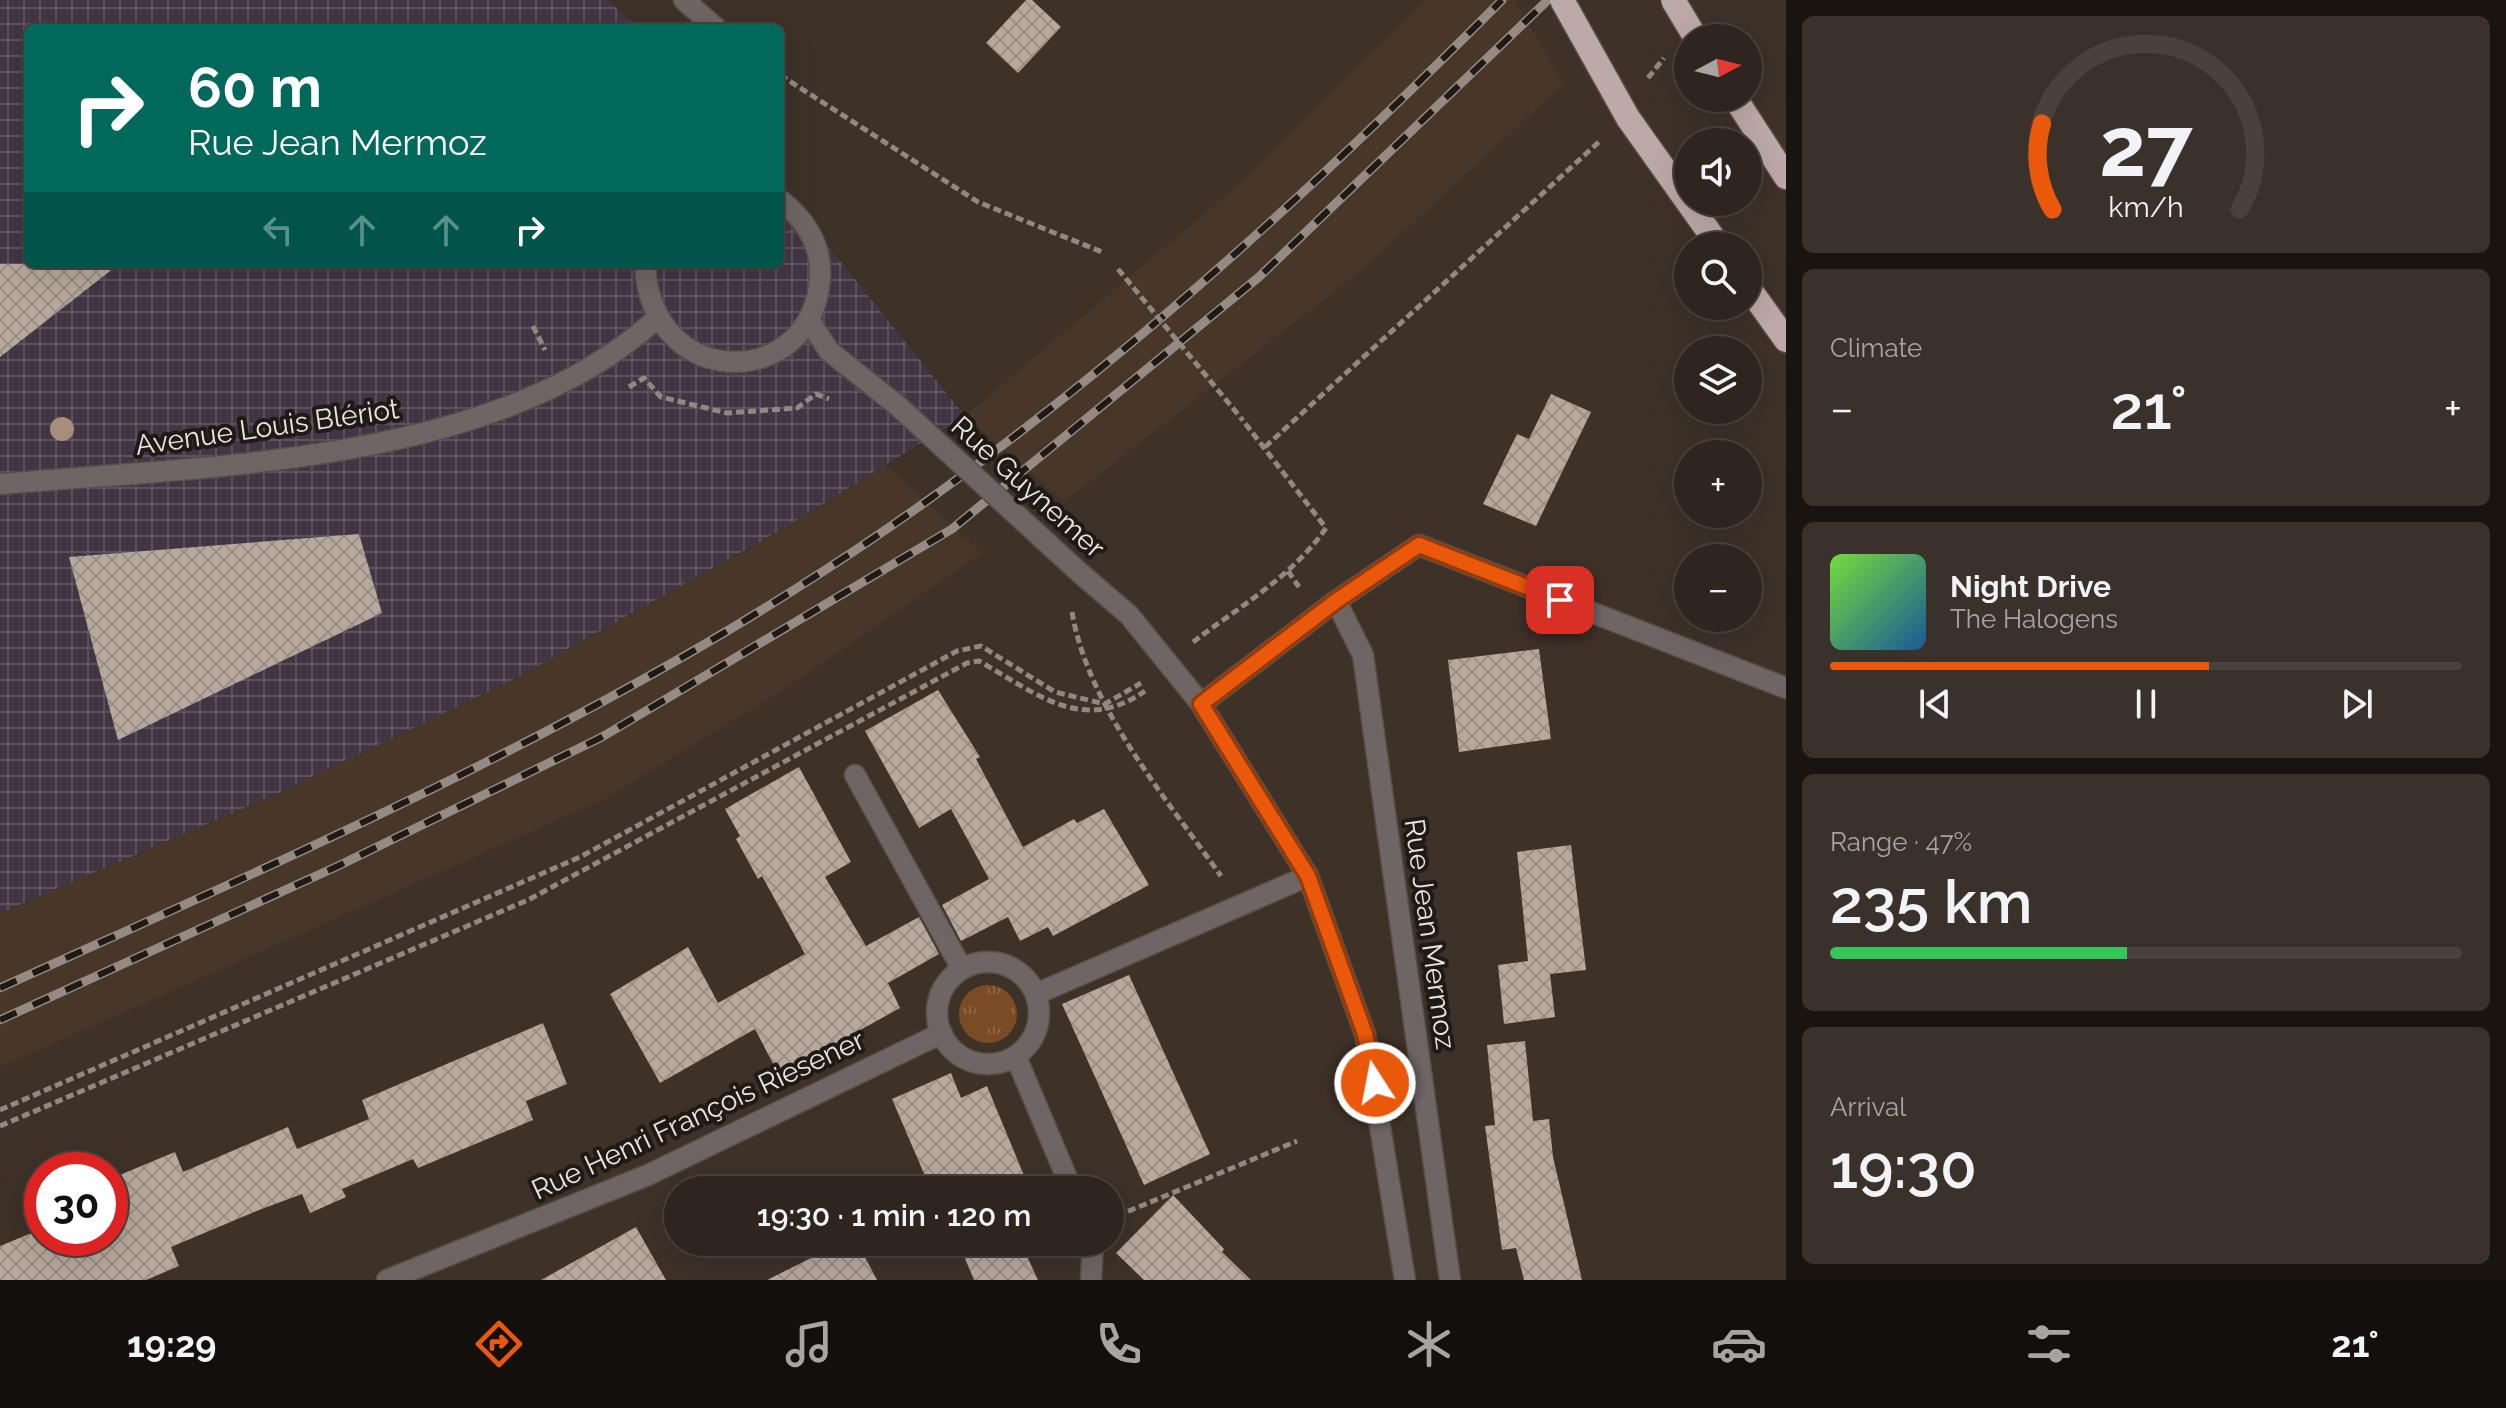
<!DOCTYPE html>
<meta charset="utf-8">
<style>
:root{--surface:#2e251e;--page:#3a312b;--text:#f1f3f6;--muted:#a7a5a4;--line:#49423c;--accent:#ea580c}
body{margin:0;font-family:Raleway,sans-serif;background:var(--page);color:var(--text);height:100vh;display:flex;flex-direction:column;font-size:30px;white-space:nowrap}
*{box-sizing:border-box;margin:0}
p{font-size:26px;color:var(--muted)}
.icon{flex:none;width:44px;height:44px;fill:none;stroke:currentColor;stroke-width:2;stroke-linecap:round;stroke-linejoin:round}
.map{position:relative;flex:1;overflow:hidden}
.panel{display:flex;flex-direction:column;gap:16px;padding:16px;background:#191410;width:720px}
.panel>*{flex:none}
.guide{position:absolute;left:24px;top:24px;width:760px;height:244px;border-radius:12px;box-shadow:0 8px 32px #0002,0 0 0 2px var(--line);background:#00695c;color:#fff;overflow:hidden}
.needle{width:52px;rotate:83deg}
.buttons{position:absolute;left:1674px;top:24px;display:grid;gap:16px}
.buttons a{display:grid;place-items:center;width:88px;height:88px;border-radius:50%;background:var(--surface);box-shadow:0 8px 32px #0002,0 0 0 2px var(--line);font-size:40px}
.speed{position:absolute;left:24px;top:1152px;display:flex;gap:16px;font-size:40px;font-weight:700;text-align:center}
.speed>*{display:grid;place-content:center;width:104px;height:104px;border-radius:50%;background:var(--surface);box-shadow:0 8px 32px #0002,0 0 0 2px var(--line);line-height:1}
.speed .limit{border:12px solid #d22;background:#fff;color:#111}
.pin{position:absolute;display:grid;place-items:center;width:68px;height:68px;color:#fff;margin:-34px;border-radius:16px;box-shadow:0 4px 12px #0006}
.me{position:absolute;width:88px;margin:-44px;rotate:349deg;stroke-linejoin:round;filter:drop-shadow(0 0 6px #0008)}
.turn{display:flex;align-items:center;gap:28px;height:168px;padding:0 32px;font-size:36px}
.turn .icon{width:104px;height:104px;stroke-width:2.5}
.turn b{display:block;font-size:56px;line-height:68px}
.lanes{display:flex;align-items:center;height:76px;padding:0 32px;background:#0003;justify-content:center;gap:40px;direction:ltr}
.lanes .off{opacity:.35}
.big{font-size:60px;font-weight:600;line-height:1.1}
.panel .card{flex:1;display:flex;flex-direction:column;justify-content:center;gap:12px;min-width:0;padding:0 28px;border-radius:12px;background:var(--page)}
.panel .dial{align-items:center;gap:0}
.dial svg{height:208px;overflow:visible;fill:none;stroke:var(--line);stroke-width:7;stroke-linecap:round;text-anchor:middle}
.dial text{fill:var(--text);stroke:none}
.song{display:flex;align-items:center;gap:24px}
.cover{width:96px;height:96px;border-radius:12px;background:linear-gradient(135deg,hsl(100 70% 55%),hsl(210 70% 35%))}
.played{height:8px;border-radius:4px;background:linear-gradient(90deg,var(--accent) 60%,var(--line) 60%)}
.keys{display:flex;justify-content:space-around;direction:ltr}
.heat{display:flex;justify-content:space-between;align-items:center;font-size:44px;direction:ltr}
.charge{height:12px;border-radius:6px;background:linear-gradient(90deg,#34c759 47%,var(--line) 0)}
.trip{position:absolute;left:664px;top:1176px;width:460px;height:80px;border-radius:40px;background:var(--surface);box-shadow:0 8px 32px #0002,0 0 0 2px var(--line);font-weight:600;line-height:80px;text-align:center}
.menu{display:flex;height:128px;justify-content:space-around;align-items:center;background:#120f0c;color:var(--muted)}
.menu .icon{width:56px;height:56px}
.menu .on{color:var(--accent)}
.menu b{font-size:36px;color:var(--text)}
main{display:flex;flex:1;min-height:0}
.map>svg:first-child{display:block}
</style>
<main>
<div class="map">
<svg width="1786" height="1280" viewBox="0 0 1786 1280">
<defs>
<pattern id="industrial-grid" width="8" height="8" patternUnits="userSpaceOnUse" patternTransform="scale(2)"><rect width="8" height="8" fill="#423645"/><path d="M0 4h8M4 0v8" fill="none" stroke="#5d535f"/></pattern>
<pattern id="grass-tufts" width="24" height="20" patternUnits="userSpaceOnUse" patternTransform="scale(2)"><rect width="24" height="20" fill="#7a4b25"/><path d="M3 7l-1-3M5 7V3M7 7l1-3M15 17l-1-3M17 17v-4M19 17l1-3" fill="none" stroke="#8d6544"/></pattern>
<pattern id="building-cross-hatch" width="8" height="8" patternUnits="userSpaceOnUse" patternTransform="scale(2)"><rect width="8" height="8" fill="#b7a89d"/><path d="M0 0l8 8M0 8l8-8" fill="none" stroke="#9b8f86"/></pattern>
</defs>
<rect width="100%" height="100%" fill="#3d3128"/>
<!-- built -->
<path fill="#483629" d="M 1425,0 L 1514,0 L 1564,84 L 1361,271 L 1064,502 L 965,416 L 1238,185 Z
M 885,464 L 982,553 L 786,688 L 603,800 L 0,1067 L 0,913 L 274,795 L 514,679 L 777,532 Z"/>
<!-- industrial -->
<path fill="url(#industrial-grid)" d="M 0,0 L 607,0 L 639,28 L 28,28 L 28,264 L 780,264 L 780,187 L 965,416 L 777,532 L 514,679 L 274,795 L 0,913 Z"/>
<!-- grass -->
<path fill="url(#grass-tufts)" d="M959 1014a29 29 0 1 1 58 0a29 29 0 1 1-58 0Z"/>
<!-- building -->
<path fill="url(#building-cross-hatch)" d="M 1026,0 L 1032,0 L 1061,27 L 1018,73 L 986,43 Z
M 0,264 L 119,264 L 0,357 Z
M 1551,394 L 1591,412 L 1536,526 L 1483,504 L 1517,434 L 1529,439 Z
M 359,534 L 382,613 L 118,740 L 69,557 Z
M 1539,649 L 1551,739 L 1459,752 L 1448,660 Z
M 938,690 L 980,757 L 976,759 L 1023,847 L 1074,819 L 1077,823 L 1104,809 L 1149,885 L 1053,936 L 1048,927 L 1020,941 L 1008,917 L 961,941 L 942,905 L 989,879 L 951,809 L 919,828 L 865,731 Z
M 799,767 L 851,862 L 825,877 L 866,946 L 919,917 L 939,954 L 888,983 L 900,1008 L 779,1075 L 755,1029 L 660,1083 L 610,994 L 688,947 L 718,1003 L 805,954 L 762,876 L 758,879 L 736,839 L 740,836 L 725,809 Z
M 1571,845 L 1586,970 L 1550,974 L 1555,1017 L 1504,1024 L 1498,965 L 1528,961 L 1517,852 Z
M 1129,975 L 1210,1154 L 1144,1185 L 1062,1004 Z
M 543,1023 L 567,1084 L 526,1101 L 533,1120 L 418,1168 L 413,1159 L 342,1189 L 346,1197 L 310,1213 L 302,1194 L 259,1210 L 171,1247 L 179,1266 L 146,1280 L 0,1280 L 0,1246 L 39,1230 L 42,1238 L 110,1238 L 110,1179 L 175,1152 L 183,1172 L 288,1127 L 297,1149 L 369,1119 L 362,1100 Z
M 1525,1041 L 1533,1121 L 1549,1119 L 1553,1157 L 1582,1280 L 1524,1280 L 1516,1248 L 1502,1250 L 1485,1126 L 1495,1125 L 1487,1045 Z
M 951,1073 L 961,1098 L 987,1086 L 1030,1190 L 931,1190 L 892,1099 Z
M 1173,1195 L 1224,1249 L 1222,1252 L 1251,1280 L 1144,1280 L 1116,1253 Z
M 636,1227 L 666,1280 L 541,1280 Z
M 843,1242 L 857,1242 L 877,1280 L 767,1280 Z
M 958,1242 L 1052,1242 L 1026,1254 L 1038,1280 L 974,1280 Z"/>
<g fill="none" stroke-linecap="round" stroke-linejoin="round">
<!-- minor casing -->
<g stroke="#594e45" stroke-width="23">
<path id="minor" d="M 684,0 L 716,28
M 645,264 C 650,392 812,392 820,278 C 822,245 805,219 780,200
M 809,320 L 829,351 L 898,406
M 0,484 C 204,466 499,465 657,318
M 1080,573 L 1129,615 L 1201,704 L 1308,876 L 1365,1034 L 1405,1280
M 1336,601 L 1363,655 L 1450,1280
M 1201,704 L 1336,601 L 1419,545 L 1786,688
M 855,775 L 962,969
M937 1013a51 51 0 1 1 102 0a51 51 0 1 1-102 0Z
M 1036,994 L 1308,876
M 1016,1057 L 1072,1190
M 387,1280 L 648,1175 L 942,1033
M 1091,1280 L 1093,1242"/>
</g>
<!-- highway casing -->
<g stroke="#594e45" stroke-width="27">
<path id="highway" d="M 1735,98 L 1786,177
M 1628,118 L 1719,246
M 1748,287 L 1786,340"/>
</g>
<!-- path -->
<path stroke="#928881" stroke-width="5" stroke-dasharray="8 4" stroke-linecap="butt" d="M 780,75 L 978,202 L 1102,252
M 1648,78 L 1664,58
M 533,326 L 545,350
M 629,387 L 644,378 L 661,397 L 727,413 L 797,408 L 816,394 L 829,399
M 1265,447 L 1601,140
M 1288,571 L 1299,587
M 1072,612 C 1088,707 1166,798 1221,876
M 1193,642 C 1239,607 1293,576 1326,528 L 1241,418
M 0,1110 L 580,857 L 957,651 L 981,646 L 1055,692 L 1105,704 L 1141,683
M 0,1126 L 528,900 L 967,663 L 979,661 C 1036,693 1082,735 1145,691
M 1117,1216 L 1297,1141"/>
<!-- minor -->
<use href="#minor" stroke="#6e6565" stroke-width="20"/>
<!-- highway -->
<use href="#highway" stroke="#bda9a7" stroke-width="24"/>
<!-- rail casing -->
<g stroke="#958b84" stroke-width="9">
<path id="rail" d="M 0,988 C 271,865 545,748 797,588 C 1055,426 1288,215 1502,0
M 0,1020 L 338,866 L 602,737 L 952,529 L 1259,277 L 1548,0"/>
</g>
<!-- rail -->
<use href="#rail" stroke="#201a16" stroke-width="6" stroke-dasharray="18" stroke-linecap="butt"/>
<!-- minor-bridge casing -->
<g stroke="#594e45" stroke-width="23" stroke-linecap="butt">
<path id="minor-bridge" d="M 898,406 L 1080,573"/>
</g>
<!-- highway-bridge casing -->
<g stroke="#594e45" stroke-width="27" stroke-linecap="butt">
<path id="highway-bridge" d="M 1562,0 L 1628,118
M 1673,0 L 1694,35"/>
</g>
<!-- path-bridge -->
<path stroke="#928881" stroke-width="5" stroke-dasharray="8 4" stroke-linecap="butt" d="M 1118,269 L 1241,418"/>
<!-- minor-bridge -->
<use href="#minor-bridge" stroke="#6e6565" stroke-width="20"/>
<!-- highway-bridge -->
<use href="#highway-bridge" stroke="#bda9a7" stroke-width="24"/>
</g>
<!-- trees -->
<circle fill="#a78e7c" cx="62" cy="429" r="12"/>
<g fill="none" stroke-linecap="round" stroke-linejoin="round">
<!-- route casing -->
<g stroke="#983908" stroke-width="20">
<path id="route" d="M 1375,1083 L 1365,1034 L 1308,876 L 1201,704 L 1336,601 L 1419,545 L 1560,600"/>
</g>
<!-- route -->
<use href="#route" stroke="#ea580c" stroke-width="14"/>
</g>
<g text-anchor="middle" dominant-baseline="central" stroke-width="8" stroke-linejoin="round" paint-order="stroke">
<!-- street labels -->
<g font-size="28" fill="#ece4de" stroke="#201a16">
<text transform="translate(267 427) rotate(-8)">Avenue Louis Blériot</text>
<text transform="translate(1028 487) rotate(42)">Rue Guynemer</text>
<text transform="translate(1430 934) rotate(82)">Rue Jean Mermoz</text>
<text transform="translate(698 1115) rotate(-25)">Rue Henri François Riesener</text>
</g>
</g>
</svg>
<div class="buttons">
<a><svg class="needle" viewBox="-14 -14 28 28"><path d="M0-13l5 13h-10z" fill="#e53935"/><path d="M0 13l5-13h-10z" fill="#a7a5a4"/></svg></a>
<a><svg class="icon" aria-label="sound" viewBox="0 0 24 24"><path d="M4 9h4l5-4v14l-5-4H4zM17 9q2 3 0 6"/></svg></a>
<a><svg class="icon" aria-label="search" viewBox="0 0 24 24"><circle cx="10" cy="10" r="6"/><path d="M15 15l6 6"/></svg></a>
<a><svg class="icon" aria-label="layers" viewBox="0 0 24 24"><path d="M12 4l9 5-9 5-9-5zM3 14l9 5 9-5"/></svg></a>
<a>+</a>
<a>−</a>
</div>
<div class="speed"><div class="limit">30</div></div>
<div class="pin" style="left:1560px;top:600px;background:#d93025"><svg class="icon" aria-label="arrive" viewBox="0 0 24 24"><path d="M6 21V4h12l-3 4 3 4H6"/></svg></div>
<svg class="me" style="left:1375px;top:1083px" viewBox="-20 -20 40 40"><circle r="17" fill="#ea580c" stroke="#fff" stroke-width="3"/><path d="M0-11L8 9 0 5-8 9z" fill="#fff"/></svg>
<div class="trip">19:30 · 1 min · 120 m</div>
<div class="guide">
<div class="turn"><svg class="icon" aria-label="right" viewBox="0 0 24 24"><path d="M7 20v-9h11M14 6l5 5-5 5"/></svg><div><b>60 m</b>Rue Jean Mermoz</div></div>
<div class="lanes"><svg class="icon off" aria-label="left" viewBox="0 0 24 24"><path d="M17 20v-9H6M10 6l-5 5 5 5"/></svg><svg class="icon off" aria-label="ahead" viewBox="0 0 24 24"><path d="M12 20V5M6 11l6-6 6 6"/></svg><svg class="icon off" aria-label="ahead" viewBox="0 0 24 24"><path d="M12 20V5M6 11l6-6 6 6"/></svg><svg class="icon" aria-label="right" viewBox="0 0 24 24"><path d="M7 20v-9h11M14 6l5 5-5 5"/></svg></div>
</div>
</div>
<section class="panel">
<div class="card dial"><svg viewBox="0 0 100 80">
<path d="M14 69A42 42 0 1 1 86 69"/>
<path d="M14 69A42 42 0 0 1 10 36" stroke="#ea580c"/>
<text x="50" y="56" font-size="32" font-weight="700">27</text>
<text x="50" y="72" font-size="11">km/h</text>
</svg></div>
<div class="card"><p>Climate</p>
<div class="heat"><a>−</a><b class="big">21°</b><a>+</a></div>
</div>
<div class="card">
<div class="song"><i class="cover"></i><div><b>Night Drive</b><p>The Halogens</p></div></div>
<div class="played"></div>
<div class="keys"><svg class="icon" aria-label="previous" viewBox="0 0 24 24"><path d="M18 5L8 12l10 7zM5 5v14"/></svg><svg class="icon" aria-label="pause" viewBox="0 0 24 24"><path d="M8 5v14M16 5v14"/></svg><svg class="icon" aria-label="next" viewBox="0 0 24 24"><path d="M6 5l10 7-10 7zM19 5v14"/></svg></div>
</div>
<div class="card"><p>Range · 47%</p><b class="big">235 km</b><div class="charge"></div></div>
<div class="card"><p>Arrival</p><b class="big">19:30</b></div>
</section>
</main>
<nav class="menu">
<b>19:29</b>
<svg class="icon on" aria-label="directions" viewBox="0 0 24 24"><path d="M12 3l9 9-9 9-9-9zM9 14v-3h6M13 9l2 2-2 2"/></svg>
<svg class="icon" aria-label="music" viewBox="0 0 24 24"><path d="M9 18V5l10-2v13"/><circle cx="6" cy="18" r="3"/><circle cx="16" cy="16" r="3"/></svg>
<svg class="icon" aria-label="phone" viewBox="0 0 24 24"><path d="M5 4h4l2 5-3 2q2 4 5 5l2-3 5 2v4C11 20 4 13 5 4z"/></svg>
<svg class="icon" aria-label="climate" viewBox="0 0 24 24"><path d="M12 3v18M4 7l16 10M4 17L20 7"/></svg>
<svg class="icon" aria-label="car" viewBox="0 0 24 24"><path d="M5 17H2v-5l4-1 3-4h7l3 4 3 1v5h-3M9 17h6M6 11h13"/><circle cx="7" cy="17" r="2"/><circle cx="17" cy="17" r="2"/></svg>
<svg class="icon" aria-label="filters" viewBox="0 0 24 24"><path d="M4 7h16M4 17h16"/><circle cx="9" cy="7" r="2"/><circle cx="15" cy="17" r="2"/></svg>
<b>21°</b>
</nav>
